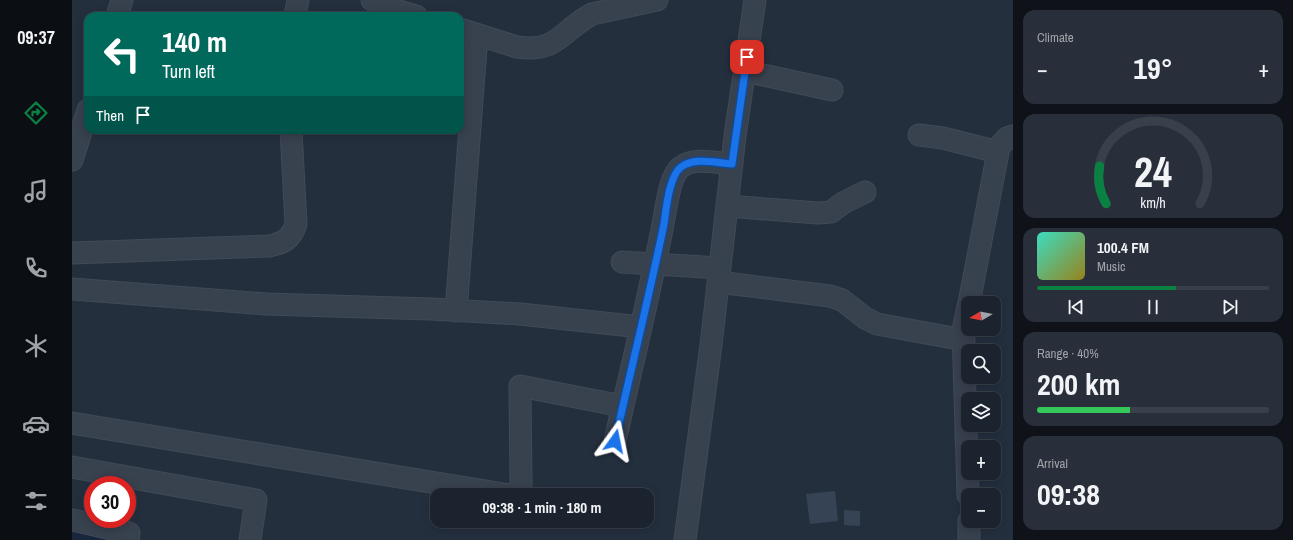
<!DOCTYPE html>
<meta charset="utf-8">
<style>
:root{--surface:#1b232e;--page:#282f3a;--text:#f1f3f6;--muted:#a0a4aa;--line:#39404a;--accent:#0b8043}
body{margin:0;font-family:"Archivo Narrow",sans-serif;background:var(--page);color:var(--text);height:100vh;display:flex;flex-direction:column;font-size:15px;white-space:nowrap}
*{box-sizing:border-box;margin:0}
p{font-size:13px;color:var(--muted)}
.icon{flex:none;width:22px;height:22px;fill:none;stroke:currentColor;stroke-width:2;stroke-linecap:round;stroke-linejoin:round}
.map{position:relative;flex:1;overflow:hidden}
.drawer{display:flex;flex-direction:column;gap:10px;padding:10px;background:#0f1319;width:280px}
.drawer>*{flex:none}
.guide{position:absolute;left:12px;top:12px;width:380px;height:122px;border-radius:12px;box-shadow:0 2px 10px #0003,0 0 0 1px var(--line);background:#00695c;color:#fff;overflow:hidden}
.needle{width:26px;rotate:260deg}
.tools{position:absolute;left:889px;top:296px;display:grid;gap:8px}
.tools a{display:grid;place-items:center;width:40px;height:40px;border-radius:8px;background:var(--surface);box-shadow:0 2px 10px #0003,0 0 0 1px var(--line);font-size:20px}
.speed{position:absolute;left:12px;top:476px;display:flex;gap:8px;font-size:20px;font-weight:700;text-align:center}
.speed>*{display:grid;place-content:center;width:52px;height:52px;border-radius:50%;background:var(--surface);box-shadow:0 2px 10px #0003,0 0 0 1px var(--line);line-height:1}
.speed .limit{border:6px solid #d22;background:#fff;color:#111}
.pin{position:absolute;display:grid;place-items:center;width:34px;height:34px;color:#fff;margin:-17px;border-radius:8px;box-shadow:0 2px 6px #0006}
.me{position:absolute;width:44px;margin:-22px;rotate:12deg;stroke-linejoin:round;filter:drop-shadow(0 0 3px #0008)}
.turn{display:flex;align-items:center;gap:14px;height:84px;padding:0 12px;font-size:18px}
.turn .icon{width:52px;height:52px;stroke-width:2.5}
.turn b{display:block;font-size:28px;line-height:34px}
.then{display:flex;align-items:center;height:38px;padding:0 12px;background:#0003;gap:8px;font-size:15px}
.big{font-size:30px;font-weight:700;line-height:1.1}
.drawer .tile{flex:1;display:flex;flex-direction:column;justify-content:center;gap:6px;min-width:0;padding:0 14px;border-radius:12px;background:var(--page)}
.drawer .dial{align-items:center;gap:0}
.dial svg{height:104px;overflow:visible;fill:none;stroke:var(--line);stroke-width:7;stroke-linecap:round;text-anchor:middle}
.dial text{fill:var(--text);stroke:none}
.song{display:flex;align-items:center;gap:12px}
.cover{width:48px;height:48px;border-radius:6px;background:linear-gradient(135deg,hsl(170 70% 55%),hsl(50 70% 35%))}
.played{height:4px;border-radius:2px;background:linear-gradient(90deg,var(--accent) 60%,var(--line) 60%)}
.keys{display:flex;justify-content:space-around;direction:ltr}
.heat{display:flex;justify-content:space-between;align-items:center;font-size:22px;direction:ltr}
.charge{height:6px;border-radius:3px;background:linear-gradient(90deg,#34c759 40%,var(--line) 0)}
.trip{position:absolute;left:358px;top:488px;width:224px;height:40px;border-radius:12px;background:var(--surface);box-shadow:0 2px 10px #0003,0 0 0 1px var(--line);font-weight:700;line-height:40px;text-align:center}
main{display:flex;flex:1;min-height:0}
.tabs{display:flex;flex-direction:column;width:72px;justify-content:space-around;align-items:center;background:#0b0e12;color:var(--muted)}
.tabs .icon{width:28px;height:28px}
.tabs .selected{color:var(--accent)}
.tabs b{font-size:18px;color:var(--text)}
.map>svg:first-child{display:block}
</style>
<main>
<nav class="tabs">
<b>09:37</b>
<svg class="icon selected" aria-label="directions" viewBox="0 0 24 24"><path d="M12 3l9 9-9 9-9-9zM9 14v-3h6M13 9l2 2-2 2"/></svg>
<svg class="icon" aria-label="music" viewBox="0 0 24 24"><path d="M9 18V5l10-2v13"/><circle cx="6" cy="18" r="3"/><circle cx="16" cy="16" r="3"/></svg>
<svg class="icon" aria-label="phone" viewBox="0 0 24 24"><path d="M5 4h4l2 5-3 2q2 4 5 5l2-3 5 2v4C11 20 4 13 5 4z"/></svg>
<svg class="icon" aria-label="climate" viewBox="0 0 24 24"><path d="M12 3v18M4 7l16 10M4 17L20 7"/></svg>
<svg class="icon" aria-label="car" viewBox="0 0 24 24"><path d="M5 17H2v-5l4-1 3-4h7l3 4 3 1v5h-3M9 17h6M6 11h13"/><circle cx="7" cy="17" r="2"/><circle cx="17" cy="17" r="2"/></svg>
<svg class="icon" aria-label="filters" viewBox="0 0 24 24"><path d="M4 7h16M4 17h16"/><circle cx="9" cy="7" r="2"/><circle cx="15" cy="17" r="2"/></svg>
</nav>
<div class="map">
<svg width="941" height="540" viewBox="0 0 941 540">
<rect width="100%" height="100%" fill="#242f3e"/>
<!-- water -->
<path fill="#17263c" d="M 0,525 L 49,540 L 0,540 Z"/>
<!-- building -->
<path fill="#364354" d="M 763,491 L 766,521 L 738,524 L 734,494 Z
M 772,510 L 788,511 L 788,526 L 772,525 Z"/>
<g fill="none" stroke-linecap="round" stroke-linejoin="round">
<!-- minor casing -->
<g stroke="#414a57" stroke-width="23">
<path id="minor" d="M 300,0 L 310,6 L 344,16
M 45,16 L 50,0
M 223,16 L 226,0
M 388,29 L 445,47 C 486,53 490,30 520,14 L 585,0
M 673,71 L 760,90
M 847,135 L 871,138 L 926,152
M 0,160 L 16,110
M 655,206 L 746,213 L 759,212 L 771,203 L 793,192
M 0,253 L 197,246 C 212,243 219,239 224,224 L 219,130
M 550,262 L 648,268
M 646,282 L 758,296 L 770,300 L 793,318 L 805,324 L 892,340
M 0,289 L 194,304 L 359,309 L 448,314 L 569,327
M 897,303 L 927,147 L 935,138 L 941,136
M 896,306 L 891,330 L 896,495
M 384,311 L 405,35
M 0,423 L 437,495
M 543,441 C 559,369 577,297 591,224 C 594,210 597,176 609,167 C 623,157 644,163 660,164
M 0,467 L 184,500 L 178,540
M 441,495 L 446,494 L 449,487 L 448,386 L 550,406
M 0,520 L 57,533 L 56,540
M 897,521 L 897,540
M 613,540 L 639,345 L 663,136 L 683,0"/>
</g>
<!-- minor -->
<use href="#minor" stroke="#38414e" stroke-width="21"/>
</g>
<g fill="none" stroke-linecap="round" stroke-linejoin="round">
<!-- route casing -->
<g stroke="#114b97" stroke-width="10">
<path id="route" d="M 543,441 C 559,369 577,297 592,224 C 594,210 597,176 609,167 C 623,157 644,163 660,164 L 675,57"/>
</g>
<!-- route -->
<use href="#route" stroke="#1a73e8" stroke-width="7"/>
</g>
</svg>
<div class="tools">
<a><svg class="needle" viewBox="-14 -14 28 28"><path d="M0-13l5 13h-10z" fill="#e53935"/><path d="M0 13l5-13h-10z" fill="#a0a4aa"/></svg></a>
<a><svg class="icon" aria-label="search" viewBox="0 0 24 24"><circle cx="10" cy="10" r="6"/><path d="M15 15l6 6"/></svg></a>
<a><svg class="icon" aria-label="layers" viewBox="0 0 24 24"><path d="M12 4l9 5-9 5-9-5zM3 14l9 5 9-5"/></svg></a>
<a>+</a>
<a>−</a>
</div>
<div class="speed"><div class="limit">30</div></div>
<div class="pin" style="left:675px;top:57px;background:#d93025"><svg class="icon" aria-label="arrive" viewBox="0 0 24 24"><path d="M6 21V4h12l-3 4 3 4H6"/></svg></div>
<svg class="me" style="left:543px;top:441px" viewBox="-20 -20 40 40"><path d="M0-17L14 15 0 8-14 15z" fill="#1a73e8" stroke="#fff" stroke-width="4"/></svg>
<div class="trip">09:38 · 1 min · 180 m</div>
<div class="guide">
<div class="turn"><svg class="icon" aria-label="left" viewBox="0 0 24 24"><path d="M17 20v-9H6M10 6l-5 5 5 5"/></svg><div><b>140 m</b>Turn left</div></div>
<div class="then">Then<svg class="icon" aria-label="arrive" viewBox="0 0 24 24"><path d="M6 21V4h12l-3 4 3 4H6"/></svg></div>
</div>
</div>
<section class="drawer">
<div class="tile"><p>Climate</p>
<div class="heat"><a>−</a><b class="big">19°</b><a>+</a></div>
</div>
<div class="tile dial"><svg viewBox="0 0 100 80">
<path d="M14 69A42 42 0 1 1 86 69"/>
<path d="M14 69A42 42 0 0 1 9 40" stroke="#0b8043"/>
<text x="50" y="56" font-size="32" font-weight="700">24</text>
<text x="50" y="72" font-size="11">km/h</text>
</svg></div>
<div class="tile">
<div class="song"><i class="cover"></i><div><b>100.4 FM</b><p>Music</p></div></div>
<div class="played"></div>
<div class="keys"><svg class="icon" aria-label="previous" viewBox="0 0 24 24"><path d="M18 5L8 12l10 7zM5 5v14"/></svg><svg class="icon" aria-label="pause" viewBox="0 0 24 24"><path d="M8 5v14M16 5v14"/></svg><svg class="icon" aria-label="next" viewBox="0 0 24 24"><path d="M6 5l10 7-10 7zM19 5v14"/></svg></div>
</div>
<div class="tile"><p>Range · 40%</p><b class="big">200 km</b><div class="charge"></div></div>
<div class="tile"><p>Arrival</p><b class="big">09:38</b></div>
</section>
</main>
